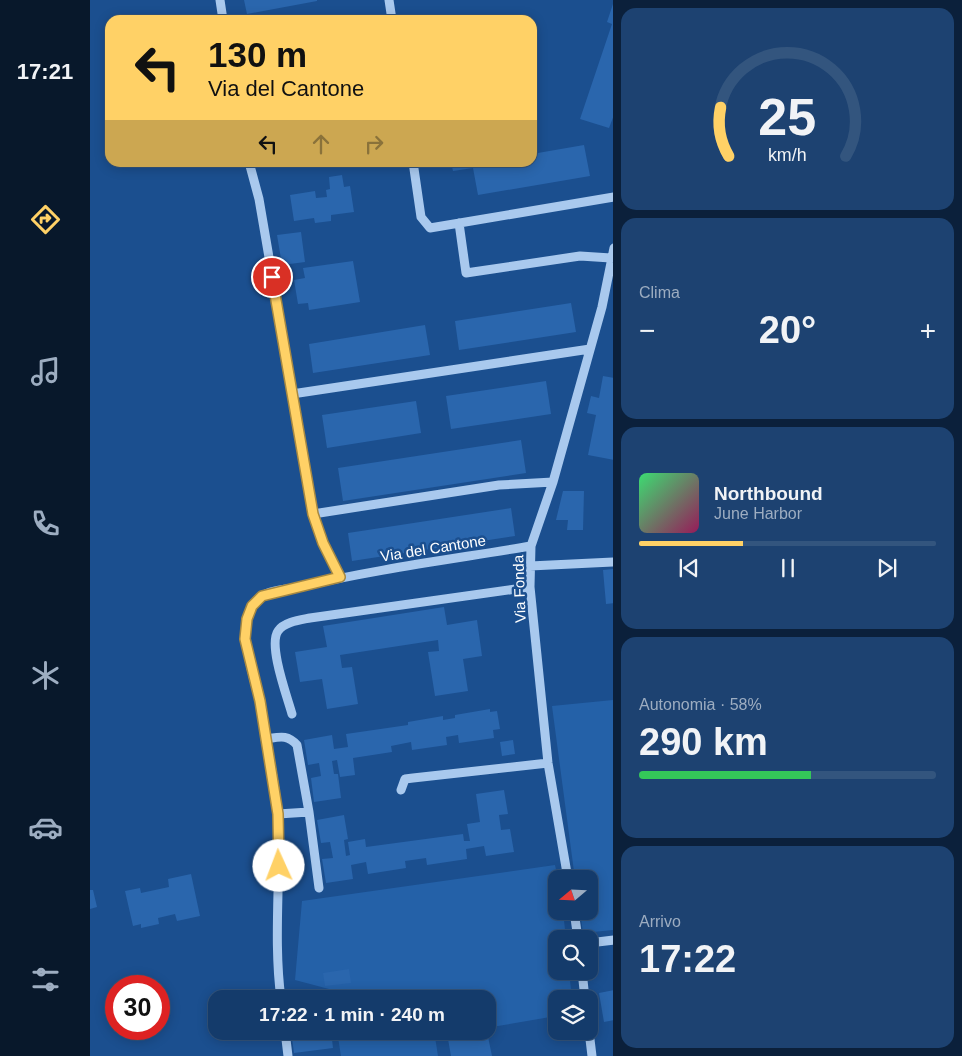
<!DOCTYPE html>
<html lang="it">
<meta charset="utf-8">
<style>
:root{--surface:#143b6b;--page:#1d4271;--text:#f1f3f6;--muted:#9dadc1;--line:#33557e;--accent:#ffd166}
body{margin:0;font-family:Arial,sans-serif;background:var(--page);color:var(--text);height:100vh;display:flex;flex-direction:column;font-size:19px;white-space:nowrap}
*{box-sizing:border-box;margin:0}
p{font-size:16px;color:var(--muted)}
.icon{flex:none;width:28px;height:28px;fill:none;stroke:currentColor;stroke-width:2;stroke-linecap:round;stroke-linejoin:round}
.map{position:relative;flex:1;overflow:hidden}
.drawer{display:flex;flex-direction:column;gap:8px;padding:8px;background:#0b203b;width:349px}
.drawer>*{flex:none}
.banner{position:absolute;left:15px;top:15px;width:432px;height:152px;border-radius:15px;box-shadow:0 2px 12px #0003,0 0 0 1px var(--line);background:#ffd166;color:#111;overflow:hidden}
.needle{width:32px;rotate:251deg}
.controls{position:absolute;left:458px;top:870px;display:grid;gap:10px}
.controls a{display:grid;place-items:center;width:50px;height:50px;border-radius:10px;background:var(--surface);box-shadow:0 2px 12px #0003,0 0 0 1px var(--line);font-size:25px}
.speed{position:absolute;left:15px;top:975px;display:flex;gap:10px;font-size:25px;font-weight:700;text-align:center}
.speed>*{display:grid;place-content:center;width:65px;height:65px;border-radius:50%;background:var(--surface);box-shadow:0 2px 12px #0003,0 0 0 1px var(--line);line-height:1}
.speed .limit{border:8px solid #d22;background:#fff;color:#111}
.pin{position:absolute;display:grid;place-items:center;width:42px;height:42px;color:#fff;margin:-21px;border:2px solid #fff;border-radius:50%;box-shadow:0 1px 5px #0007}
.me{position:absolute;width:55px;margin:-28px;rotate:358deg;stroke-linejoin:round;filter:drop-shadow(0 0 4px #0008)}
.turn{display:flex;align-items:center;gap:18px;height:105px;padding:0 20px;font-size:22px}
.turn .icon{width:65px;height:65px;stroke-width:2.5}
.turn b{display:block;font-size:35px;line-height:42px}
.lanes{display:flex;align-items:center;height:48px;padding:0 20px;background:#0003;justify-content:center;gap:25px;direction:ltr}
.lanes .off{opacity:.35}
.big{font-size:38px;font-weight:600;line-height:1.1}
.drawer .card{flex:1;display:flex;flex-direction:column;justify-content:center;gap:8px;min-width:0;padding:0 18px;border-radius:15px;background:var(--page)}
.drawer .dial{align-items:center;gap:0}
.dial svg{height:130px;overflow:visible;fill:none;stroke:var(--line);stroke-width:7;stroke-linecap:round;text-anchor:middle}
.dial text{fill:var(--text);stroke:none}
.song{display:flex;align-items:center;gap:15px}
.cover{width:60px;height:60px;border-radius:8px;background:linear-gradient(135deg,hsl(140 70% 55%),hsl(330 70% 35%))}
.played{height:5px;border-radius:2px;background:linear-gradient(90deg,var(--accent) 35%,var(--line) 35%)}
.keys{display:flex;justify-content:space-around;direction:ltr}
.heat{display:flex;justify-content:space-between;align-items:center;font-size:28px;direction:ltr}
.charge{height:8px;border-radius:4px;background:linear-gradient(90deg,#34c759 58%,var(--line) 0)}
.trip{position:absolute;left:118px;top:990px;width:288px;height:50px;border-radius:15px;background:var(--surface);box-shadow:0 2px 12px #0003,0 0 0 1px var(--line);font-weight:600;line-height:50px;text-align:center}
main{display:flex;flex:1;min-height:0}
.dock{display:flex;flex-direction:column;width:90px;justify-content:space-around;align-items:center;background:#08182b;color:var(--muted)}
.dock .icon{width:35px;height:35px}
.dock .selected{color:var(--accent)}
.dock b{font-size:22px;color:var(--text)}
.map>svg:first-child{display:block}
</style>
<main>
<nav class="dock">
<b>17:21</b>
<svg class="icon selected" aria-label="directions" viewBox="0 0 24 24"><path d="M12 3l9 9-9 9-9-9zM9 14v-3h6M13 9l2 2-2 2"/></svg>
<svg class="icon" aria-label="music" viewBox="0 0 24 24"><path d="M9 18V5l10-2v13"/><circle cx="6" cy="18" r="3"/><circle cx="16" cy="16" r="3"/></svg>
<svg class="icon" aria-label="phone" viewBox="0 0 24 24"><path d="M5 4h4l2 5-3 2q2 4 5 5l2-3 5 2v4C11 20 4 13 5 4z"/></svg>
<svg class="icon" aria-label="climate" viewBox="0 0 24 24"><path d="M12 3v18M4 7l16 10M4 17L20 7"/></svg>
<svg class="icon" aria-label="car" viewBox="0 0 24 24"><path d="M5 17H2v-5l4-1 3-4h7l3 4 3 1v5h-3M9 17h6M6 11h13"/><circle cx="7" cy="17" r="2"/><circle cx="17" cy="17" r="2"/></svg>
<svg class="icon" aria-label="filters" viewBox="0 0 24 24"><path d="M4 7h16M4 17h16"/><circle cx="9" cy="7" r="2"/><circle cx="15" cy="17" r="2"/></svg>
</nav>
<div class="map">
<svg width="524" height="1056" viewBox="0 0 524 1056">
<rect width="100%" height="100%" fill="#1b4f8f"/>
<!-- green -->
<path fill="#2461a8" d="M 523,700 L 523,930 L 493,933 L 490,911 L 499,911 L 499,879 L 485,879 L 462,706 Z
M 465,865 L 468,879 L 466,911 L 473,911 L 476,939 L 466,939 L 466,971 L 479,971 L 482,999 L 466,999 L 466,1016 L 396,1028 L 396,999 L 241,999 L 239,989 L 205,980 L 212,901 Z
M 247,1031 L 380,1031 L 345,1037 L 348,1056 L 251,1056 Z"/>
<!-- building -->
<path fill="#2a66ad" d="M 154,0 L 227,0 L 227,1 L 157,14 Z
M 523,4 L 524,115 L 519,128 L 490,119 L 522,24 L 517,22 Z
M 494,145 L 500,176 L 388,195 L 383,168 L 363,171 L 361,162 L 442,162 L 442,154 Z
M 252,175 L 254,187 L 260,186 L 264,212 L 241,215 L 241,221 L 225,223 L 224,218 L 204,221 L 200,195 L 225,191 L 226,198 L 237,197 L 236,190 L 240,189 L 239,177 Z
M 211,232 L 215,262 L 192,265 L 187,235 Z
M 263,261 L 270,302 L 219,310 L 218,303 L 208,304 L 204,280 L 215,278 L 213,268 Z
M 481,303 L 486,332 L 369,350 L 365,321 Z
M 335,325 L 340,355 L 223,373 L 219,344 Z
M 513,376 L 524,378 L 524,460 L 498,455 L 506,415 L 497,413 L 501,396 L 509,398 Z
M 456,381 L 461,414 L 361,429 L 356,396 Z
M 326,401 L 331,433 L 237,448 L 232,415 Z
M 431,440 L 436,473 L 253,501 L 248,468 Z
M 473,491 L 494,491 L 493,530 L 477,530 L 478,520 L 466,520 Z
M 421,508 L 425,536 L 262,561 L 258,533 Z
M 524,569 L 524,603 L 516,604 L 513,570 Z
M 354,607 L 357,625 L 387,620 L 392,656 L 373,659 L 378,691 L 345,696 L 338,652 L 349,651 L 348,640 L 250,655 L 252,668 L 262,667 L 268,704 L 237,709 L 232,679 L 210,682 L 205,652 L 237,647 L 233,626 Z
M 400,709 L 400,712 L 407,711 L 410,729 L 403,730 L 404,738 L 369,743 L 368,735 L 356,737 L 357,745 L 322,750 L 321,742 L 301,746 L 302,752 L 263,758 L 265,775 L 250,777 L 247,760 L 242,761 L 244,774 L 248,774 L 251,798 L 224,802 L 221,778 L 231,776 L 229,763 L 218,765 L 214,740 L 242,735 L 244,749 L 258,747 L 256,734 L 318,725 L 318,722 L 353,716 L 353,720 L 365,718 L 365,715 Z
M 423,740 L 425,754 L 412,756 L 410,742 Z
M 414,790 L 418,814 L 409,815 L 411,830 L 420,829 L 424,852 L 396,856 L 394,846 L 376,849 L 377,859 L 337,865 L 336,858 L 315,861 L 316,868 L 278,874 L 276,862 L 261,865 L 263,879 L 236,883 L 232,859 L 243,858 L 240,842 L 231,843 L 227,820 L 254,815 L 258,839 L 254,840 L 256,856 L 260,855 L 258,842 L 275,839 L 276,847 L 373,834 L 374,841 L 380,841 L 377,824 L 390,822 L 386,794 Z
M 101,874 L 110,916 L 87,921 L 85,914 L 68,918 L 69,924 L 51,928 L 51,924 L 43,926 L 35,891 L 50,888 L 51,893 L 79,887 L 78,879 Z
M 0,890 L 3,890 L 7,907 L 0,909 Z
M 259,969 L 261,983 L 235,986 L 233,973 Z
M 524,990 L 524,1020 L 514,1022 L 509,993 Z
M 209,994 L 210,999 L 196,999 L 196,996 Z
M 201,1031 L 241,1031 L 243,1048 L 204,1053 Z
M 397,1032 L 402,1056 L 361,1056 L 358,1039 Z"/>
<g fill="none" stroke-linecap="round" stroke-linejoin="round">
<!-- minor -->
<path stroke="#a9c9ee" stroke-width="9" d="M 130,0 L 133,20
M 299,0 L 302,20
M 159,162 L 169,199 L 223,514 L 233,543 L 250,577
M 323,162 L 331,217 L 340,228 L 524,197
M 369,223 L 376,273 L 490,256 L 521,258
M 202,394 L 500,349
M 223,514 L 409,485 L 463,482
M 440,566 L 524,562
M 202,714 C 197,696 178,645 188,631 C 194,622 210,620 220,618 L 440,587
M 175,739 C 190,737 197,734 207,745 L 219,812 L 229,888
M 311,790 L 315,779 L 323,778 L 458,763
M 188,814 L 219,812
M 478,879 L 458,763 L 440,587 L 441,546 L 463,482 L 512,307 L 524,248
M 484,911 L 488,939
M 499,943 L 524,940
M 492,971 L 495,999
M 191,999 C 183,939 191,878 188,817 C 186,781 176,744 171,709 C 166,679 140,621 170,597 C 179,590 198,589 210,587 C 286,569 364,559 441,546
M 195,1031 L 198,1056
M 499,1031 L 502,1056"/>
</g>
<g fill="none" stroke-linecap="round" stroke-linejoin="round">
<!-- route casing -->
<g stroke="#a68842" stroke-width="12">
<path id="route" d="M 182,277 L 223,514 L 233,543 L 250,577 L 172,596 L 162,606 L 157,619 L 155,639 L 170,701 L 188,814 L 189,866"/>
</g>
<!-- route -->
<use href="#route" stroke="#ffd166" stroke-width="9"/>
</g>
<g text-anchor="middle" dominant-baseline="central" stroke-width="5" stroke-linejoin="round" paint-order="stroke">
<!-- street labels -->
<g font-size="15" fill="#fff" stroke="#1b4f8f">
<text transform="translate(343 548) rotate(-9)">Via del Cantone</text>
<text transform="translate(429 589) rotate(-92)">Via Fonda</text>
</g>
</g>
</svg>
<div class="controls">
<a><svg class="needle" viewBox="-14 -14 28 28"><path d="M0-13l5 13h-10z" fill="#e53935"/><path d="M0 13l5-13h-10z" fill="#9dadc1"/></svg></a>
<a><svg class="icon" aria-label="search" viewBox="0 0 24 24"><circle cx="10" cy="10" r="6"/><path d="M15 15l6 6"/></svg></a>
<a><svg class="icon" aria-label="layers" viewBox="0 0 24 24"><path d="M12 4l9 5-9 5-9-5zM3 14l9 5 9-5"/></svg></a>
</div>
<div class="speed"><div class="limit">30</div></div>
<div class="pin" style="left:182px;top:277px;background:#d93025"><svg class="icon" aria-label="arrive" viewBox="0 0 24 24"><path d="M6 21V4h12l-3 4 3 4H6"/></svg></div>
<svg class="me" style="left:189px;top:866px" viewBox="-20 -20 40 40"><circle r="19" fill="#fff"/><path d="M0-13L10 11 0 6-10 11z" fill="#ffd166"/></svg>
<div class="trip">17:22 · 1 min · 240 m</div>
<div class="banner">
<div class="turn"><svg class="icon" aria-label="left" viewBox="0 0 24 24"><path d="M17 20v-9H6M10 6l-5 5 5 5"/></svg><div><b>130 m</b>Via del Cantone</div></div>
<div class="lanes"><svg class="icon" aria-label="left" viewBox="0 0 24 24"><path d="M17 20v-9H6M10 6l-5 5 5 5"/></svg><svg class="icon off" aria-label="ahead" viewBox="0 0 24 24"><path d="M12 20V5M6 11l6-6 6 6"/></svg><svg class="icon off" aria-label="right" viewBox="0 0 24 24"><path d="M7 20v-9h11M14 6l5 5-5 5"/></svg></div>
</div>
</div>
<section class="drawer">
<div class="card dial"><svg viewBox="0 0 100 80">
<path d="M14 69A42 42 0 1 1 86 69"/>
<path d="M14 69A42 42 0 0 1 9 39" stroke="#ffd166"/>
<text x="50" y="56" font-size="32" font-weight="700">25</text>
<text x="50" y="72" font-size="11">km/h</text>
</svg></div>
<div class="card"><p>Clima</p>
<div class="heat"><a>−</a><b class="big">20°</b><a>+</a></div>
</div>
<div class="card">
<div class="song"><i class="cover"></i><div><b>Northbound</b><p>June Harbor</p></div></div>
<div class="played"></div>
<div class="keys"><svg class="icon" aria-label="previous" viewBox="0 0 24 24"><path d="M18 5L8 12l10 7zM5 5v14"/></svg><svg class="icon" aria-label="pause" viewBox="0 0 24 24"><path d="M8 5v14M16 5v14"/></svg><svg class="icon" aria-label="next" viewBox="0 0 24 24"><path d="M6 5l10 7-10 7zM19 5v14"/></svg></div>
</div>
<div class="card"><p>Autonomia · 58%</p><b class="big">290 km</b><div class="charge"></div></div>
<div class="card"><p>Arrivo</p><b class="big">17:22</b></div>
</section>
</main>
